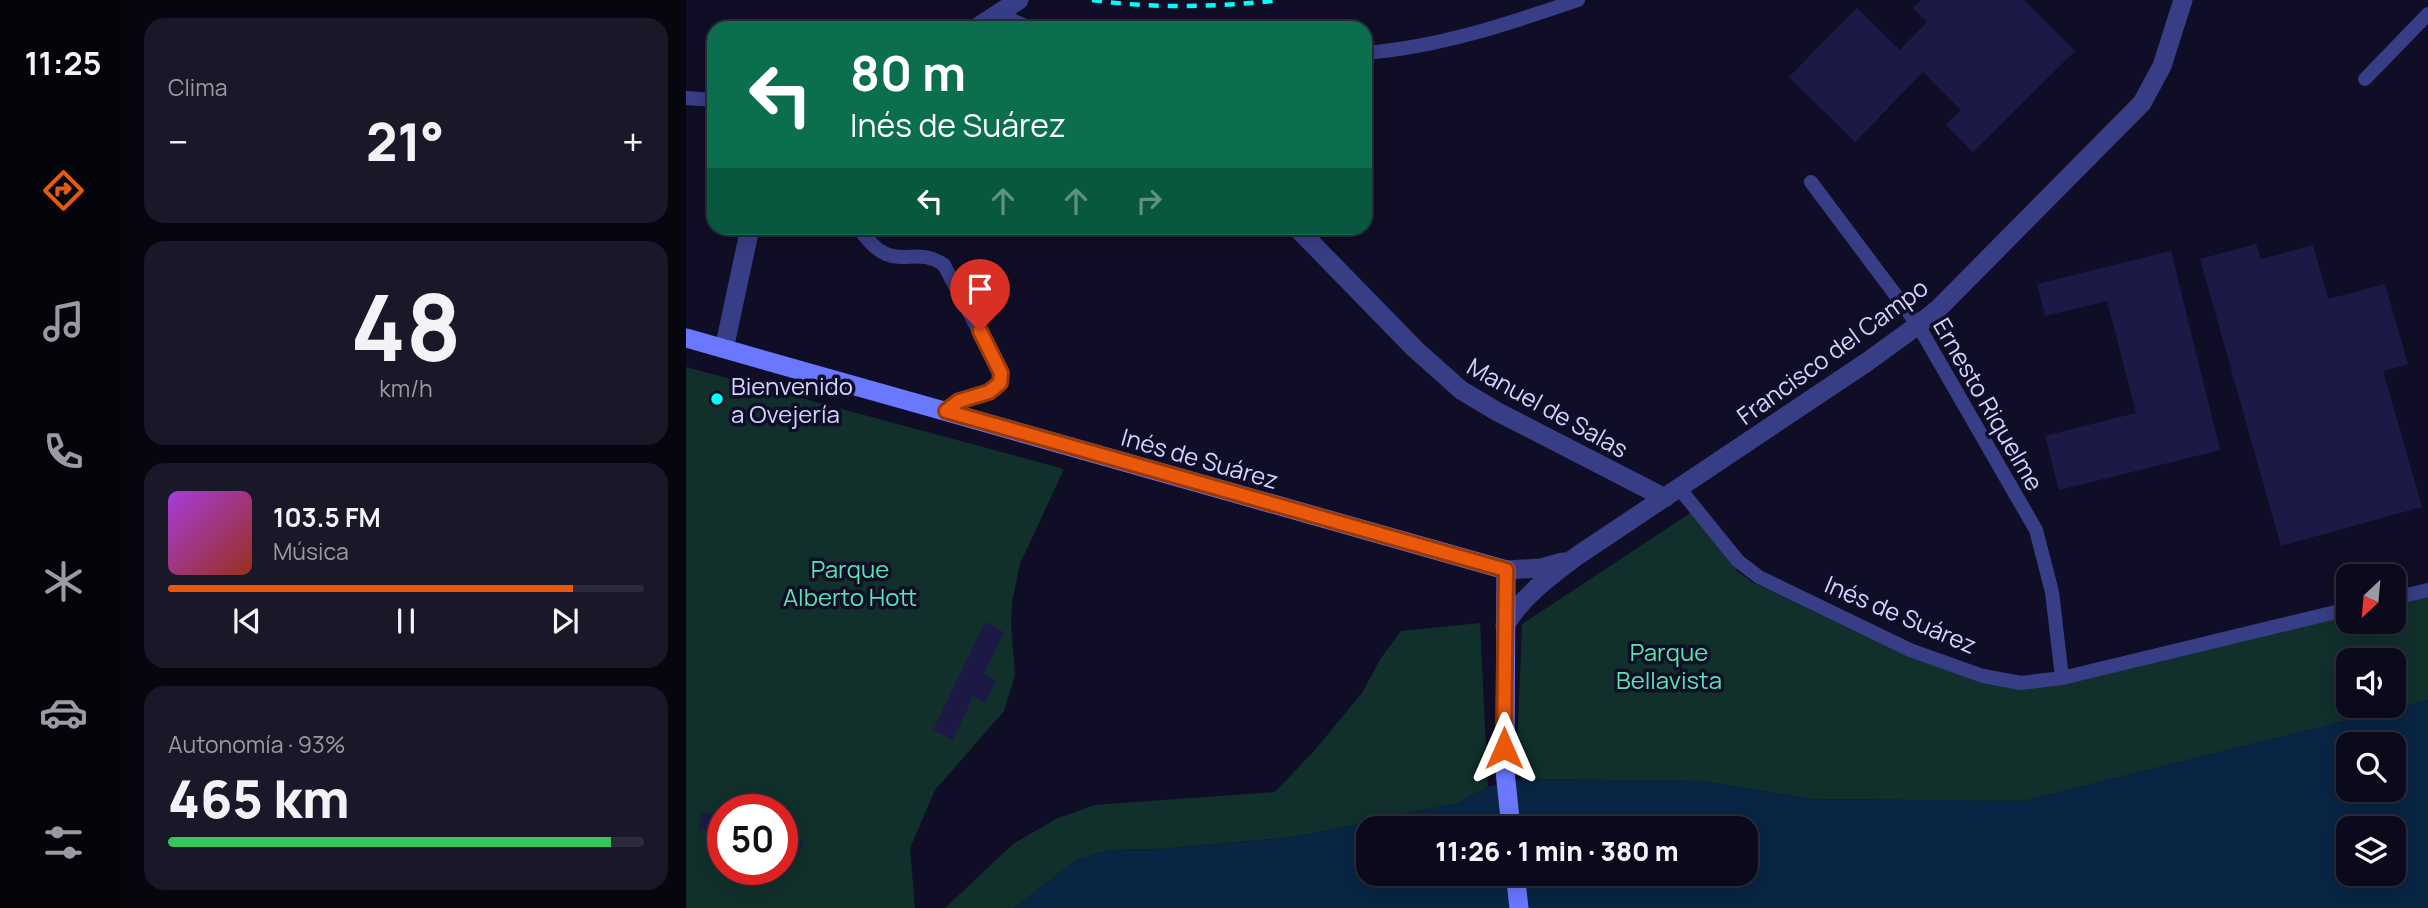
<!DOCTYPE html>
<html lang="es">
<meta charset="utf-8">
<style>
:root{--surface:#0b0a1c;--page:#191829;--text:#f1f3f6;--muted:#9a9aa3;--line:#2b2b3b;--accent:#ea580c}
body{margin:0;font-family:Manrope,sans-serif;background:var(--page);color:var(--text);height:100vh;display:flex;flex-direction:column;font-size:26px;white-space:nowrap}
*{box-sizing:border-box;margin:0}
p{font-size:23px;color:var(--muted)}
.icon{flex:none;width:38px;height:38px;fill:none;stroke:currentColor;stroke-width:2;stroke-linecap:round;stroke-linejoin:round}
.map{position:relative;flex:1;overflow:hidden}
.details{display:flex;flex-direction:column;gap:18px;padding:18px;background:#06060f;width:560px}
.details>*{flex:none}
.banner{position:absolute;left:21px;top:21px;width:665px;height:214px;border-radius:21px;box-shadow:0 4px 18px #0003,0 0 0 2px var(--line);background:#0b6e4f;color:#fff;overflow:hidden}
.needle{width:46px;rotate:206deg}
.buttons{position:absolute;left:1650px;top:564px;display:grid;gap:14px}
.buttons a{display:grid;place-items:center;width:70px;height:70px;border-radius:14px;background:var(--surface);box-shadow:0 4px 18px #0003,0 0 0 2px var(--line);font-size:35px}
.speed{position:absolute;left:21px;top:794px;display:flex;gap:14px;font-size:35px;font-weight:700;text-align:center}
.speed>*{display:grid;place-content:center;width:91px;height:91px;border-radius:50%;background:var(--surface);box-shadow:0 4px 18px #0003,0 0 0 2px var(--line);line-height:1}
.speed .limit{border:10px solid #d22;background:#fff;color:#111}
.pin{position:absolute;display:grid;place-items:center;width:60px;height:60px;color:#fff;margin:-72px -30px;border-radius:50% 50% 50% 0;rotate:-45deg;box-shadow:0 0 7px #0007}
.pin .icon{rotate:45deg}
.me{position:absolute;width:77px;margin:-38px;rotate:0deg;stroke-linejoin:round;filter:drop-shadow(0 0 5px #0008)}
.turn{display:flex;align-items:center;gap:24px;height:147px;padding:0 28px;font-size:32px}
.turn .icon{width:91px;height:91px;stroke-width:2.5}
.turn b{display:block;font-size:49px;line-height:60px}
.lanes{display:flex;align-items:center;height:66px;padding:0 28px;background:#0003;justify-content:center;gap:35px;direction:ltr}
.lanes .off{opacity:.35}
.big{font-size:52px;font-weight:800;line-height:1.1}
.details .tile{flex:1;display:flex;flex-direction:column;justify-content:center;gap:10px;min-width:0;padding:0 24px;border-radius:21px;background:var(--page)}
.details .dial{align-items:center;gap:0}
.dial b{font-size:91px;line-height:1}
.song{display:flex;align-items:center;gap:21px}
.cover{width:84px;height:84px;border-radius:10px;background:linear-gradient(135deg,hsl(280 70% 55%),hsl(10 70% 35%))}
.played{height:7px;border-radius:4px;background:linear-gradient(90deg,var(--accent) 85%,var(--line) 85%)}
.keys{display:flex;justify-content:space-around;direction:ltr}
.heat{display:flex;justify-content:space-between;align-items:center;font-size:38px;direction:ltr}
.charge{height:10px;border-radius:5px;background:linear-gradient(90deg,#34c759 93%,var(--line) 0)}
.trip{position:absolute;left:670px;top:816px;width:402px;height:70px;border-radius:21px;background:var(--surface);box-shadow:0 4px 18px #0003,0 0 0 2px var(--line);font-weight:800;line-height:70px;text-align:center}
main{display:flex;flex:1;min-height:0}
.menu{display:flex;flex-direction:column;width:126px;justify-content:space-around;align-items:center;background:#04040b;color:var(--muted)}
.menu .icon{width:49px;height:49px}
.menu .current{color:var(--accent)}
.menu b{font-size:32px;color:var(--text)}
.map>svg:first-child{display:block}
</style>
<main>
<nav class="menu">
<b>11:25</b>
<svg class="icon current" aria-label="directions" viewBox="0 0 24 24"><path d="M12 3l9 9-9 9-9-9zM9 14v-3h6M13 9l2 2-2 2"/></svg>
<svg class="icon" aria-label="music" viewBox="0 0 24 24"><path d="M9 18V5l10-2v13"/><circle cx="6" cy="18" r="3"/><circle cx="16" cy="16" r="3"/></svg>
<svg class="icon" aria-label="phone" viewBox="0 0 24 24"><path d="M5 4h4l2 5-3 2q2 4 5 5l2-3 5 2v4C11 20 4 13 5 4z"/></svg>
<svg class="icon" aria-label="climate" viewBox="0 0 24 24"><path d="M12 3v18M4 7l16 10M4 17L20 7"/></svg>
<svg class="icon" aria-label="car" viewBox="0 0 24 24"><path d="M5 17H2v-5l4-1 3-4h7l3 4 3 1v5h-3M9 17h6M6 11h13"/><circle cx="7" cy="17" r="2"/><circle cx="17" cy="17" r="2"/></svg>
<svg class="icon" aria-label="filters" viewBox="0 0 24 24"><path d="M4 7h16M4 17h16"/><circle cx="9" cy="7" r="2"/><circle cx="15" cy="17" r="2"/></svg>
</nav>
<section class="details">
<div class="tile"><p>Clima</p>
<div class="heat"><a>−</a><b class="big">21°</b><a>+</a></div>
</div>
<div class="tile dial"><b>48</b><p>km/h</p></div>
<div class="tile">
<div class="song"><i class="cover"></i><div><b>103.5 FM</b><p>Música</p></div></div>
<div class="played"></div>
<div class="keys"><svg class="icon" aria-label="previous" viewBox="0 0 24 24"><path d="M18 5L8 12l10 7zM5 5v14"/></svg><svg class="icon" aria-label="pause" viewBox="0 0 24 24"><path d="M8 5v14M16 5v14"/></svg><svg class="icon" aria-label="next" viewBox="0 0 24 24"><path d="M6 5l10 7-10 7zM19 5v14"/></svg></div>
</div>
<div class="tile"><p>Autonomía · 93%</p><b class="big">465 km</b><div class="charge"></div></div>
</section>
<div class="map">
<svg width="1742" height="908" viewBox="0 0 1742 908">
<rect width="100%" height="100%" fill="#0f0e26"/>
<!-- green -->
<path fill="#11302b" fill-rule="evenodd" d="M 0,367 L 378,469 L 334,564 L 326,602 L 325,625 L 329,675 L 318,711 L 249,790 L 224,848 L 229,908 L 0,908 ZM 37,810 L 96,810 L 96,870 L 37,870 Z
M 1006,512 L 1052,572 L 1066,582 L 1217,654 L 1336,685 L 1662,614 L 1662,621 L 1708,621 L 1708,603 L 1742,595 L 1742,700 L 1337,801 L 1125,799 L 1015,781 L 835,779 L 831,753 L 836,624 ZM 1662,660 L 1708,660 L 1708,705 L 1662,705 Z
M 794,623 L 802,787 L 772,803 L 609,837 L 473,849 L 424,850 L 390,860 L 328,908 L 259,908 L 327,844 L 370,819 L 408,805 L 589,792 L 628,751 L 676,693 L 695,658 L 715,631 Z"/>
<!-- water -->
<path fill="#082544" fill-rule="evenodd" d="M 1742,700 L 1742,908 L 328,908 L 390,860 L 424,850 L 473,849 L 609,837 L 772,803 L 802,787 L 835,779 L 1015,781 L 1125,799 L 1337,801 ZM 1662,744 L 1708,744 L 1708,789 L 1662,789 ZM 682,828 L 1060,828 L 1060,873 L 682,873 ZM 1662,828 L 1708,828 L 1708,873 L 1662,873 Z"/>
<!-- building -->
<path fill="#1d1947" d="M 1236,0 L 1338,0 L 1389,51 L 1287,152 L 1260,125 L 1275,110 L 1237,72 L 1169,142 L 1103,77 L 1171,8 L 1214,50 L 1241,22 L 1227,8 Z
M 1570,244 L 1575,259 L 1627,245 L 1642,299 L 1699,284 L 1722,364 L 1697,371 L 1736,507 L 1595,546 L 1514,259 Z
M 1485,251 L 1534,450 L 1373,490 L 1359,436 L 1450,413 L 1421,301 L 1359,316 L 1351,284 Z
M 299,622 L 318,632 L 298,674 L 310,680 L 299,703 L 287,697 L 267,740 L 247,730 Z
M 16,812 L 37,818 L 37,835 L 12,828 Z
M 96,835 L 117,841 L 112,856 L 96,852 Z"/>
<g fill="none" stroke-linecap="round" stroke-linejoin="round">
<!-- minor -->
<path stroke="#383e86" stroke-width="14" d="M 679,53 C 753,47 822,24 892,0
M 1679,79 L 1742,14
M 0,98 L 28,100
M 1125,182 L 1232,325 L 1350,530 L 1366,592 L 1376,678
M 173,228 C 207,279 226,242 258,265 L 315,373 C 314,396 290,391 274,400 C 269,403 265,407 260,411
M 993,488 L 1052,561 L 1073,577 L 1224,650 L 1297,676 L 1335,683 L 1376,678 L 1662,609
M 1708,598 L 1742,590"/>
<!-- tertiary -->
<path stroke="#383e86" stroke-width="19" d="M 310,16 L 338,28
M 290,28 L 333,0
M 611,228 L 729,349 L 775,390 L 810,411 L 979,498
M 40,340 L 64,228
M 820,570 L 855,568 L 877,562
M 819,625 C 837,596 863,577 891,556 L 1181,362 L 1232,325 L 1252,309 L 1456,103 L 1476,66 L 1497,0"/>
<!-- secondary -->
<path stroke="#6a77ff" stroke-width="19" d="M 0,338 L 820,570 L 819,771 L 825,828
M 829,873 L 833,908"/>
<!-- rail -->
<path stroke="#00fefa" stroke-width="4.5" stroke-dasharray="10 9" stroke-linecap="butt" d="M 406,0 C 469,9 532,7 595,0"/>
</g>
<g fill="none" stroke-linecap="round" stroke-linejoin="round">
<!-- route casing -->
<g stroke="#983908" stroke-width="18">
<path id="route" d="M 294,331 L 315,373 L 314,383 L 303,392 L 273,401 L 260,411 L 820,570 L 818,748"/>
</g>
<!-- route -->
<use href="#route" stroke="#ea580c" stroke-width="12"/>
</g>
<!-- markers -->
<circle fill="#00fefa" stroke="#0f0e26" stroke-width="2.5" cx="31" cy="399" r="7"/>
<g text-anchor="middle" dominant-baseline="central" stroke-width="7" stroke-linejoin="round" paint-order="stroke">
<!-- street labels -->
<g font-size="24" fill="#d3d3ff" stroke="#0f0e26">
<text transform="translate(1146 351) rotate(-36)">Francisco del Campo</text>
<text transform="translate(1303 404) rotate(60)">Ernesto Riquelme</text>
<text transform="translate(862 407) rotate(29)">Manuel de Salas</text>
<text transform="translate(514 458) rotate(16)">Inés de Suárez</text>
<text transform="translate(1215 614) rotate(23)">Inés de Suárez</text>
</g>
<!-- poi labels -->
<g font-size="24" fill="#d3d3ff" stroke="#0f0e26" text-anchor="start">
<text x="45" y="385">Bienvenido<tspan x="45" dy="28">a Ovejería</tspan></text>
</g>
<!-- park labels -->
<g font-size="24" fill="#5ae3b1" stroke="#0f0e26">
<text x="164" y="568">Parque<tspan x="164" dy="28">Alberto Hott</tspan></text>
<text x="983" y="651">Parque<tspan x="983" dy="28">Bellavista</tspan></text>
</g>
</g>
</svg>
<div class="buttons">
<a><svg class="needle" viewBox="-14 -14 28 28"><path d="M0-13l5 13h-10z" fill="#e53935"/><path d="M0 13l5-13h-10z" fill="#9a9aa3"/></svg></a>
<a><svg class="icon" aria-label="sound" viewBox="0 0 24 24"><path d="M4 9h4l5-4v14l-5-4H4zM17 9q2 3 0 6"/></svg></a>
<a><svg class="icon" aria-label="search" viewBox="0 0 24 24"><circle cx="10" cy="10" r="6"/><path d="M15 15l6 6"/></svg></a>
<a><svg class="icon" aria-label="layers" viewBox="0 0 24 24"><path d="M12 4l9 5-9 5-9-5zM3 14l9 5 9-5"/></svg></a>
</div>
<div class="speed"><div class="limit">50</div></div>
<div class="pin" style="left:294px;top:331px;background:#d93025"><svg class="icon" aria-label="arrive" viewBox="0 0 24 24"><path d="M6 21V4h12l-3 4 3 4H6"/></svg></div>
<svg class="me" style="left:818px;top:748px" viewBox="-20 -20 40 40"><path d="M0-17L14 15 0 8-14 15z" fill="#ea580c" stroke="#fff" stroke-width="4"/></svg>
<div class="trip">11:26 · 1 min · 380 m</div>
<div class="banner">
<div class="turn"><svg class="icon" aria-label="left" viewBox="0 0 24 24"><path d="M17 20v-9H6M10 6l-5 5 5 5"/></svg><div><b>80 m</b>Inés de Suárez</div></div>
<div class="lanes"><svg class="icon" aria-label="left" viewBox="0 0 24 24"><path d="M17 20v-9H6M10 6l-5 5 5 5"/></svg><svg class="icon off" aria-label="ahead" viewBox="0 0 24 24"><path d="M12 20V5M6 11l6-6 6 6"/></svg><svg class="icon off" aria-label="ahead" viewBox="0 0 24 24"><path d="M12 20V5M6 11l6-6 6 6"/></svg><svg class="icon off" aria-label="right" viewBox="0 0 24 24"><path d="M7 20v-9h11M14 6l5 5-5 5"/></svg></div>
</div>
</div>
</main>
